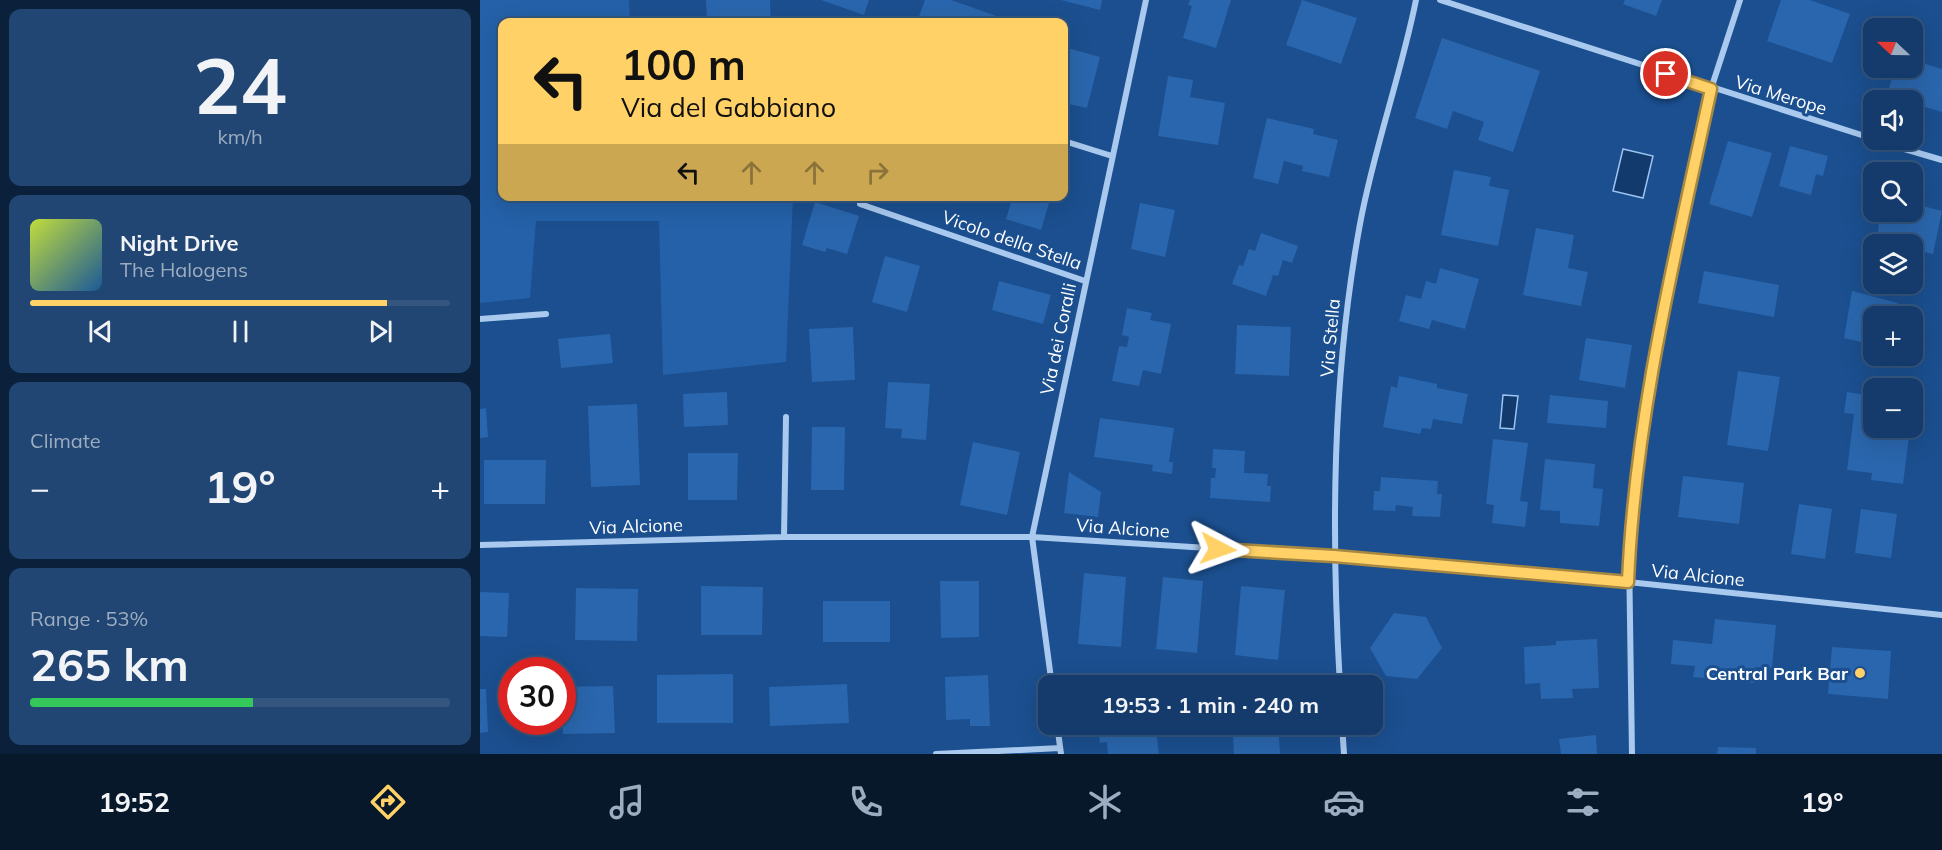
<!DOCTYPE html>
<meta charset="utf-8">
<style>
:root{--surface:#143b6b;--page:#214673;--text:#f1f3f6;--muted:#9dadc1;--line:#33557e;--accent:#ffd166}
body{margin:0;font-family:Mulish,sans-serif;background:var(--page);color:var(--text);height:100vh;display:flex;flex-direction:column;font-size:22px;white-space:nowrap}
*{box-sizing:border-box;margin:0}
p{font-size:20px;color:var(--muted)}
.icon{flex:none;width:33px;height:33px;fill:none;stroke:currentColor;stroke-width:2;stroke-linecap:round;stroke-linejoin:round}
.map{position:relative;flex:1;overflow:hidden}
.details{display:flex;flex-direction:column;gap:9px;padding:9px;background:#0b203b;width:480px}
.details>*{flex:none}
.hud{position:absolute;left:18px;top:18px;width:570px;height:183px;border-radius:12px;box-shadow:0 6px 24px #0002,0 0 0 2px var(--line);background:#ffd166;color:#111;overflow:hidden}
.needle{width:39px;rotate:292deg}
.fabs{position:absolute;left:1383px;top:18px;display:grid;gap:12px}
.fabs a{display:grid;place-items:center;width:60px;height:60px;border-radius:12px;background:var(--surface);box-shadow:0 6px 24px #0002,0 0 0 2px var(--line);font-size:30px}
.speed{position:absolute;left:18px;top:657px;display:flex;gap:12px;font-size:30px;font-weight:700;text-align:center}
.speed>*{display:grid;place-content:center;width:78px;height:78px;border-radius:50%;background:var(--surface);box-shadow:0 6px 24px #0002,0 0 0 2px var(--line);line-height:1}
.speed .limit{border:9px solid #d22;background:#fff;color:#111}
.pin{position:absolute;display:grid;place-items:center;width:51px;height:51px;color:#fff;margin:-26px;border:3px solid #fff;border-radius:50%;box-shadow:0 2px 6px #0007}
.me{position:absolute;width:66px;margin:-33px;rotate:94deg;stroke-linejoin:round;filter:drop-shadow(0 0 4px #0008)}
.turn{display:flex;align-items:center;gap:21px;height:126px;padding:0 24px;font-size:27px}
.turn .icon{width:78px;height:78px;stroke-width:2.5}
.turn b{display:block;font-size:42px;line-height:51px}
.lanes{display:flex;align-items:center;height:57px;padding:0 24px;background:#0003;justify-content:center;gap:30px;direction:ltr}
.lanes .off{opacity:.35}
.big{font-size:45px;font-weight:700;line-height:1.1}
.details .card{flex:1;display:flex;flex-direction:column;justify-content:center;gap:9px;min-width:0;padding:0 21px;border-radius:12px;background:var(--page)}
.details .dial{align-items:center;gap:0}
.dial b{font-size:78px;line-height:1}
.song{display:flex;align-items:center;gap:18px}
.cover{width:72px;height:72px;border-radius:9px;background:linear-gradient(135deg,hsl(70 70% 55%),hsl(210 70% 35%))}
.played{height:6px;border-radius:3px;background:linear-gradient(90deg,var(--accent) 85%,var(--line) 85%)}
.keys{display:flex;justify-content:space-around;direction:ltr}
.heat{display:flex;justify-content:space-between;align-items:center;font-size:33px;direction:ltr}
.charge{height:9px;border-radius:4px;background:linear-gradient(90deg,#34c759 53%,var(--line) 0)}
.trip{position:absolute;left:558px;top:675px;width:345px;height:60px;border-radius:12px;background:var(--surface);box-shadow:0 6px 24px #0002,0 0 0 2px var(--line);font-weight:700;line-height:60px;text-align:center}
.tabs{display:flex;height:96px;justify-content:space-around;align-items:center;background:#08182b;color:var(--muted)}
.tabs .icon{width:42px;height:42px}
.tabs .on{color:var(--accent)}
.tabs b{font-size:27px;color:var(--text)}
main{display:flex;flex:1;min-height:0}
.map>svg:first-child{display:block}
</style>
<main>
<section class="details">
<div class="card dial"><b>24</b><p>km/h</p></div>
<div class="card">
<div class="song"><i class="cover"></i><div><b>Night Drive</b><p>The Halogens</p></div></div>
<div class="played"></div>
<div class="keys"><svg class="icon" aria-label="previous" viewBox="0 0 24 24"><path d="M18 5L8 12l10 7zM5 5v14"/></svg><svg class="icon" aria-label="pause" viewBox="0 0 24 24"><path d="M8 5v14M16 5v14"/></svg><svg class="icon" aria-label="next" viewBox="0 0 24 24"><path d="M6 5l10 7-10 7zM19 5v14"/></svg></div>
</div>
<div class="card"><p>Climate</p>
<div class="heat"><a>−</a><b class="big">19°</b><a>+</a></div>
</div>
<div class="card"><p>Range · 53%</p><b class="big">265 km</b><div class="charge"></div></div>
</section>
<div class="map">
<svg width="1462" height="754" viewBox="0 0 1462 754">
<rect width="100%" height="100%" fill="#1b4f8f"/>
<!-- green -->
<path fill="#2461a8" d="M 0,0 L 149,0 L 150,22 L 22,22 L 22,196 L 313,197 L 306,362 L 183,375 L 179,221 L 56,221 L 50,298 L 0,303 Z"/>
<!-- water -->
<path fill="#123a6d" stroke="#9cc4f0" stroke-width="1.5" d="M 1143,149 L 1173,156 L 1163,198 L 1133,191 Z
M 1023,395 L 1038,396 L 1034,429 L 1020,428 Z"/>
<!-- building -->
<path fill="#2a66ad" d="M 226,0 L 290,0 L 291,22 L 227,22 Z
M 341,0 L 389,0 L 384,15 Z
M 445,0 L 471,0 L 522,18 L 521,22 L 437,22 Z
M 581,0 L 622,0 L 620,10 Z
M 710,0 L 751,0 L 736,48 L 703,38 L 712,6 L 708,5 Z
M 822,0 L 877,18 L 861,64 L 806,45 Z
M 1145,0 L 1182,0 L 1176,16 L 1143,4 Z
M 1301,0 L 1330,0 L 1370,14 L 1352,63 L 1287,41 Z
M 962,38 L 1060,71 L 1033,152 L 998,140 L 1004,122 L 973,111 L 967,129 L 935,118 Z
M 584,47 L 620,57 L 607,108 L 584,103 Z
M 1432,60 L 1462,69 L 1462,112 L 1432,103 L 1432,100 L 1407,95 L 1415,68 L 1432,68 Z
M 688,76 L 713,80 L 710,97 L 745,103 L 738,145 L 678,136 Z
M 787,118 L 834,129 L 833,134 L 858,140 L 849,177 L 822,171 L 823,166 L 804,161 L 798,184 L 773,178 Z
M 1248,141 L 1292,153 L 1272,217 L 1229,204 Z
M 1310,146 L 1348,156 L 1343,176 L 1336,174 L 1331,195 L 1299,186 Z
M 974,170 L 1011,177 L 1009,186 L 1029,190 L 1018,246 L 961,235 Z
M 533,196 L 571,196 L 561,230 L 526,219 Z
M 335,202 L 379,216 L 367,254 L 347,248 L 345,252 L 322,245 Z
M 660,203 L 695,210 L 685,257 L 651,249 Z
M 1432,203 L 1462,211 L 1453,254 L 1432,249 L 1432,244 L 1416,244 L 1397,240 L 1400,212 L 1432,212 Z
M 1056,228 L 1094,235 L 1088,268 L 1108,272 L 1101,306 L 1043,295 Z
M 781,233 L 818,246 L 812,263 L 803,260 L 798,276 L 793,275 L 786,296 L 752,284 L 759,265 L 763,266 L 769,249 L 775,251 Z
M 405,256 L 440,266 L 427,312 L 392,302 Z
M 960,268 L 999,279 L 985,329 L 952,320 L 949,329 L 919,321 L 926,295 L 941,299 L 946,281 L 956,284 Z
M 1224,271 L 1299,285 L 1294,317 L 1218,303 Z
M 519,281 L 571,295 L 563,324 L 512,310 Z
M 1372,291 L 1418,303 L 1415,316 L 1394,316 L 1394,345 L 1364,338 Z
M 647,308 L 672,313 L 670,320 L 691,324 L 681,374 L 663,370 L 659,386 L 632,381 L 639,346 L 647,347 L 649,337 L 642,335 Z
M 757,325 L 811,327 L 809,376 L 755,374 Z
M 373,327 L 375,380 L 332,382 L 329,329 Z
M 130,334 L 133,363 L 81,368 L 78,339 Z
M 1106,338 L 1152,345 L 1145,388 L 1099,380 Z
M 1258,371 L 1300,377 L 1288,451 L 1247,445 Z
M 919,376 L 957,384 L 957,388 L 988,394 L 982,424 L 953,419 L 951,429 L 942,428 L 940,434 L 903,427 L 911,386 L 917,388 Z
M 408,382 L 450,384 L 446,440 L 421,438 L 422,429 L 405,428 Z
M 247,392 L 248,425 L 204,427 L 203,394 Z
M 1367,392 L 1394,396 L 1394,428 L 1430,428 L 1423,484 L 1391,480 L 1392,473 L 1367,470 L 1374,414 L 1364,413 Z
M 1070,395 L 1128,401 L 1126,428 L 1067,423 Z
M 157,404 L 160,485 L 111,487 L 108,406 Z
M 6,408 L 8,437 L 0,438 L 0,409 Z
M 620,418 L 694,428 L 689,462 L 693,462 L 692,474 L 672,471 L 673,465 L 614,457 Z
M 332,427 L 365,427 L 364,490 L 331,490 Z
M 1013,439 L 1048,443 L 1040,501 L 1048,502 L 1045,527 L 1012,523 L 1014,505 L 1006,504 Z
M 493,442 L 540,452 L 527,515 L 480,505 Z
M 733,449 L 765,451 L 764,473 L 788,474 L 787,486 L 791,486 L 790,502 L 730,498 L 731,478 L 735,478 L 736,468 L 732,468 Z
M 208,453 L 258,453 L 257,500 L 208,500 Z
M 1065,459 L 1115,464 L 1113,488 L 1123,489 L 1119,526 L 1080,523 L 1080,511 L 1060,510 Z
M 4,460 L 66,460 L 65,504 L 4,504 Z
M 589,472 L 621,492 L 618,517 L 584,513 Z
M 1203,476 L 1264,483 L 1259,524 L 1198,517 Z
M 901,477 L 958,481 L 957,494 L 962,494 L 960,517 L 932,516 L 933,507 L 916,505 L 915,511 L 893,510 L 894,491 L 900,491 Z
M 1319,504 L 1352,509 L 1345,559 L 1311,554 Z
M 1381,509 L 1417,514 L 1411,558 L 1375,553 Z
M 604,573 L 646,577 L 641,647 L 598,644 Z
M 683,577 L 723,581 L 717,653 L 676,649 Z
M 460,581 L 499,581 L 499,637 L 461,638 Z
M 221,586 L 283,587 L 282,635 L 221,635 Z
M 761,586 L 805,590 L 798,660 L 755,655 Z
M 96,588 L 158,589 L 157,641 L 95,640 Z
M 0,592 L 29,593 L 27,637 L 0,636 Z
M 343,601 L 410,601 L 410,642 L 343,642 Z
M 914,613 L 946,617 L 962,648 L 937,679 L 906,676 L 890,648 Z
M 1235,619 L 1296,625 L 1292,668 L 1275,667 L 1274,683 L 1213,677 L 1215,666 L 1191,664 L 1193,640 L 1232,644 Z
M 1117,639 L 1119,688 L 1092,689 L 1093,698 L 1061,699 L 1060,683 L 1045,684 L 1044,647 L 1076,645 L 1076,641 Z
M 1352,647 L 1411,651 L 1408,699 L 1348,694 Z
M 253,674 L 253,723 L 177,723 L 177,675 Z
M 508,675 L 510,726 L 490,726 L 490,719 L 466,720 L 465,677 Z
M 367,684 L 369,723 L 290,726 L 289,687 Z
M 133,686 L 135,733 L 83,734 L 82,687 Z
M 0,689 L 6,689 L 8,732 L 0,733 Z
M 617,724 L 675,724 L 679,754 L 628,754 L 627,742 L 620,743 Z
M 740,724 L 798,724 L 800,754 L 754,754 L 753,734 L 741,735 Z
M 1116,735 L 1117,754 L 1081,754 L 1079,739 Z
M 1238,747 L 1276,748 L 1276,754 L 1237,754 Z"/>
<g fill="none" stroke-linecap="round" stroke-linejoin="round">
<!-- minor -->
<path stroke="#a9c9ee" stroke-width="6" d="M 960,0 L 1394,139
M 1394,140 L 1462,160
M 584,141 L 632,156
M 380,204 L 605,281
M 0,319 L 66,314
M 304,537 L 306,417
M 0,545 L 304,537 L 552,537 L 854,556 L 1148,582 L 1462,615
M 572,686 L 552,537 L 666,0
M 860,686 C 851,532 852,376 880,224 C 894,148 921,75 936,0
M 577,724 L 581,754
M 862,724 L 864,754
M 456,754 L 580,748
M 1152,754 L 1149,553 L 1167,403 L 1202,219 L 1231,89 L 1260,0"/>
</g>
<g fill="none" stroke-linecap="round" stroke-linejoin="round">
<!-- route casing -->
<g stroke="#a68842" stroke-width="15">
<path id="route" d="M 738,549 L 854,556 L 1148,582 C 1155,415 1196,252 1231,89 L 1186,74"/>
</g>
<!-- route -->
<use href="#route" stroke="#ffd166" stroke-width="10"/>
</g>
<!-- markers -->
<circle fill="#ffd166" stroke="#1b4f8f" stroke-width="2" cx="1380" cy="673" r="6"/>
<g text-anchor="middle" dominant-baseline="central" stroke-width="6" stroke-linejoin="round" paint-order="stroke">
<!-- street labels -->
<g font-size="18" fill="#fff" stroke="#1b4f8f">
<text transform="translate(1301 95) rotate(17)">Via Merope</text>
<text transform="translate(532 240) rotate(19)">Vicolo della Stella</text>
<text transform="translate(850 338) rotate(-85)">Via Stella</text>
<text transform="translate(578 339) rotate(-78)">Via dei Coralli</text>
<text transform="translate(156 526) rotate(-2)">Via Alcione</text>
<text transform="translate(643 528) rotate(4)">Via Alcione</text>
<text transform="translate(1218 575) rotate(6)">Via Alcione</text>
</g>
<!-- poi labels -->
<g font-size="18" font-weight="bold" fill="#fff" stroke="#1b4f8f" text-anchor="end">
<text x="1368" y="673">Central Park Bar</text>
</g>
</g>
</svg>
<div class="fabs">
<a><svg class="needle" viewBox="-14 -14 28 28"><path d="M0-13l5 13h-10z" fill="#e53935"/><path d="M0 13l5-13h-10z" fill="#9dadc1"/></svg></a>
<a><svg class="icon" aria-label="sound" viewBox="0 0 24 24"><path d="M4 9h4l5-4v14l-5-4H4zM17 9q2 3 0 6"/></svg></a>
<a><svg class="icon" aria-label="search" viewBox="0 0 24 24"><circle cx="10" cy="10" r="6"/><path d="M15 15l6 6"/></svg></a>
<a><svg class="icon" aria-label="layers" viewBox="0 0 24 24"><path d="M12 4l9 5-9 5-9-5zM3 14l9 5 9-5"/></svg></a>
<a>+</a>
<a>−</a>
</div>
<div class="speed"><div class="limit">30</div></div>
<div class="pin" style="left:1186px;top:74px;background:#d93025"><svg class="icon" aria-label="arrive" viewBox="0 0 24 24"><path d="M6 21V4h12l-3 4 3 4H6"/></svg></div>
<svg class="me" style="left:738px;top:549px" viewBox="-20 -20 40 40"><path d="M0-17L14 15 0 8-14 15z" fill="#ffd166" stroke="#fff" stroke-width="4"/></svg>
<div class="trip">19:53 · 1 min · 240 m</div>
<div class="hud">
<div class="turn"><svg class="icon" aria-label="left" viewBox="0 0 24 24"><path d="M17 20v-9H6M10 6l-5 5 5 5"/></svg><div><b>100 m</b>Via del Gabbiano</div></div>
<div class="lanes"><svg class="icon" aria-label="left" viewBox="0 0 24 24"><path d="M17 20v-9H6M10 6l-5 5 5 5"/></svg><svg class="icon off" aria-label="ahead" viewBox="0 0 24 24"><path d="M12 20V5M6 11l6-6 6 6"/></svg><svg class="icon off" aria-label="ahead" viewBox="0 0 24 24"><path d="M12 20V5M6 11l6-6 6 6"/></svg><svg class="icon off" aria-label="right" viewBox="0 0 24 24"><path d="M7 20v-9h11M14 6l5 5-5 5"/></svg></div>
</div>
</div>
</main>
<nav class="tabs">
<b>19:52</b>
<svg class="icon on" aria-label="directions" viewBox="0 0 24 24"><path d="M12 3l9 9-9 9-9-9zM9 14v-3h6M13 9l2 2-2 2"/></svg>
<svg class="icon" aria-label="music" viewBox="0 0 24 24"><path d="M9 18V5l10-2v13"/><circle cx="6" cy="18" r="3"/><circle cx="16" cy="16" r="3"/></svg>
<svg class="icon" aria-label="phone" viewBox="0 0 24 24"><path d="M5 4h4l2 5-3 2q2 4 5 5l2-3 5 2v4C11 20 4 13 5 4z"/></svg>
<svg class="icon" aria-label="climate" viewBox="0 0 24 24"><path d="M12 3v18M4 7l16 10M4 17L20 7"/></svg>
<svg class="icon" aria-label="car" viewBox="0 0 24 24"><path d="M5 17H2v-5l4-1 3-4h7l3 4 3 1v5h-3M9 17h6M6 11h13"/><circle cx="7" cy="17" r="2"/><circle cx="17" cy="17" r="2"/></svg>
<svg class="icon" aria-label="filters" viewBox="0 0 24 24"><path d="M4 7h16M4 17h16"/><circle cx="9" cy="7" r="2"/><circle cx="15" cy="17" r="2"/></svg>
<b>19°</b>
</nav>
